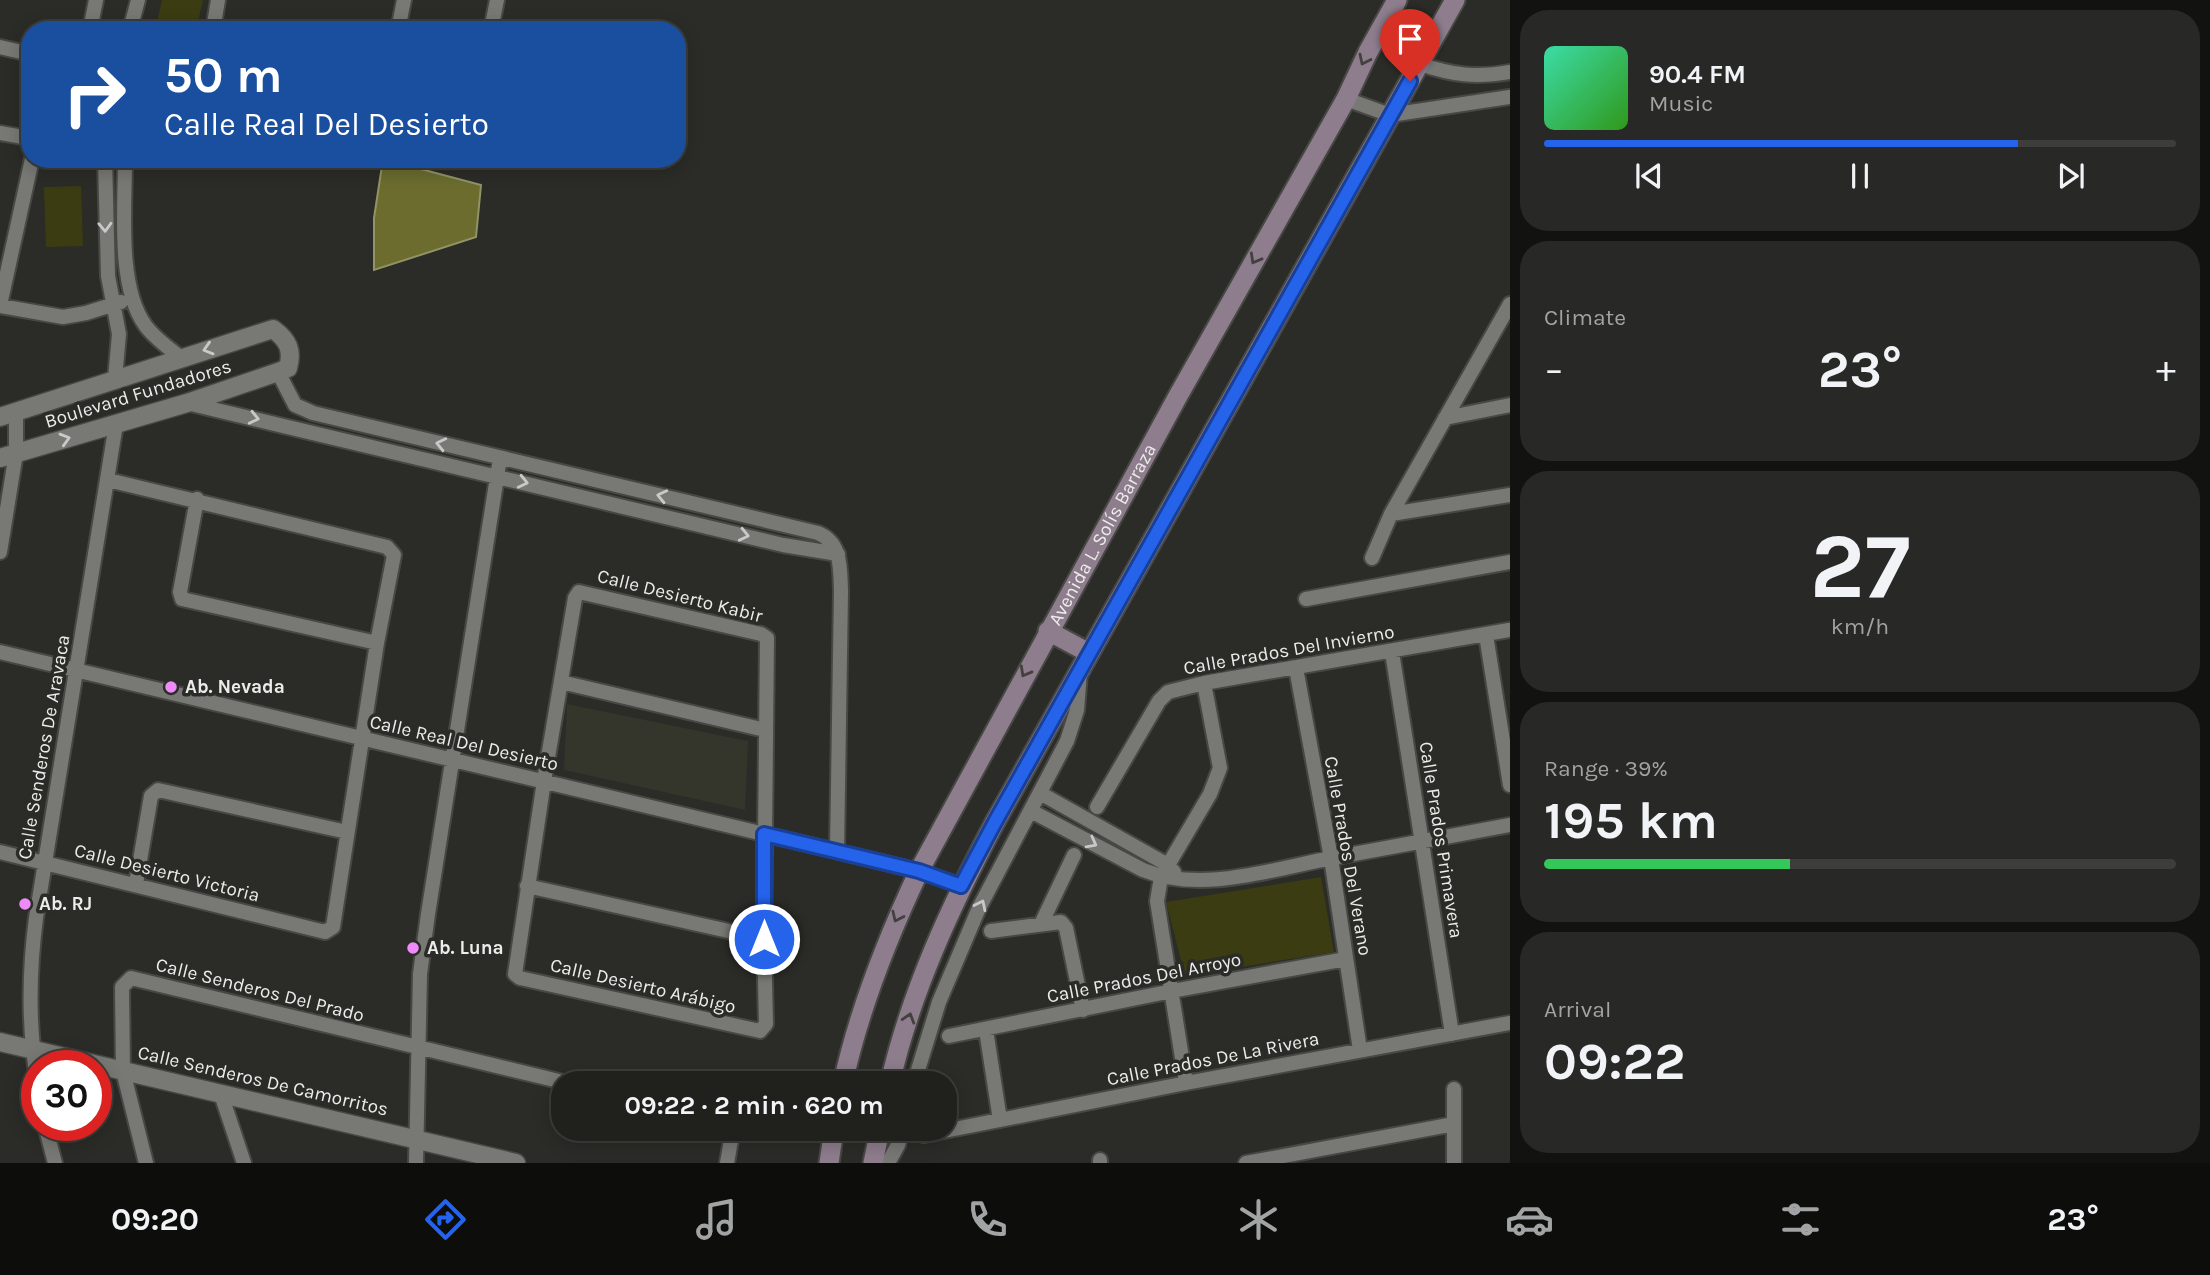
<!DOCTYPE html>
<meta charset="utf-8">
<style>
:root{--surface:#20201d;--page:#282826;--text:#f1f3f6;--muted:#a2a3a4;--line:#3d3e3b;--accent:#2563eb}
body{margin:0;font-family:Karla,sans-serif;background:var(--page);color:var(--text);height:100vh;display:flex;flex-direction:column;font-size:26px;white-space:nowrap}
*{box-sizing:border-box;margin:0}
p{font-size:23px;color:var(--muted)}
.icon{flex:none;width:38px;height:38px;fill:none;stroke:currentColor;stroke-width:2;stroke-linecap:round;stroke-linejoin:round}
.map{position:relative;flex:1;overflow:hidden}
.details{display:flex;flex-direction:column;gap:10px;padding:10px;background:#121210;width:700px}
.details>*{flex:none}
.guide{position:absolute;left:21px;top:21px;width:665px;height:147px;border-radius:28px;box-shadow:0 4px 18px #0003,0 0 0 2px var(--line);background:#1a4fa0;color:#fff;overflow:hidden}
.speed{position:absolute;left:21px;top:1050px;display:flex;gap:14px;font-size:35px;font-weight:700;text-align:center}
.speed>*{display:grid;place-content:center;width:91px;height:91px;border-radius:50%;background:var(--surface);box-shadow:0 4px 18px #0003,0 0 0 2px var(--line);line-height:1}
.speed .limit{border:10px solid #d22;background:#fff;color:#111}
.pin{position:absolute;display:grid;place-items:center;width:60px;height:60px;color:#fff;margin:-72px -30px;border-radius:50% 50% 50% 0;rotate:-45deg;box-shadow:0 0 7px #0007}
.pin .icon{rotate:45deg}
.me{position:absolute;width:77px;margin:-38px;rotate:0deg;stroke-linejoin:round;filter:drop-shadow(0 0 5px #0008)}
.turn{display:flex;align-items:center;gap:24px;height:147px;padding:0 28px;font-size:32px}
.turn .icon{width:91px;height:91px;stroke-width:2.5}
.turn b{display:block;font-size:49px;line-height:60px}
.big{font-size:52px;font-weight:700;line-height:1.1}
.details .widget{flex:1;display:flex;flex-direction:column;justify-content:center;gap:10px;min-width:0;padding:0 24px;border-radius:28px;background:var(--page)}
.details .dial{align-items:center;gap:0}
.dial b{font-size:91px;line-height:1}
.song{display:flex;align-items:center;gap:21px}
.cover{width:84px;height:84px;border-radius:10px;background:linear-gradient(135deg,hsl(160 70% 55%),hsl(110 70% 35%))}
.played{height:7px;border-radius:4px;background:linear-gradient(90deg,var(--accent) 75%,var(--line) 75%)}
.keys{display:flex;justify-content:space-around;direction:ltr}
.heat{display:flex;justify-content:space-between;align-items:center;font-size:38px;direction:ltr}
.charge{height:10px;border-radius:5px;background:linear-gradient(90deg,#34c759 39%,var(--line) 0)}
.trip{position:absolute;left:551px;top:1071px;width:406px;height:70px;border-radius:28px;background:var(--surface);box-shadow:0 4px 18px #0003,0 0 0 2px var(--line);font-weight:700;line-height:70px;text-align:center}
.menu{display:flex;height:112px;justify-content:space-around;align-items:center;background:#0d0d0c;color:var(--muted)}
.menu .icon{width:49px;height:49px}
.menu .active{color:var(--accent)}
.menu b{font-size:32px;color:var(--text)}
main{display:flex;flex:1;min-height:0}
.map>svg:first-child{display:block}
</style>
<main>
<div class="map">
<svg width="1510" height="1163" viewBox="0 0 1510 1163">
<rect width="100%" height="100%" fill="#2b2b27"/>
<!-- built -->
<path fill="#34352b" d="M 567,704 L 748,741 L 745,810 L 564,770 Z"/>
<!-- green -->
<path fill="#3b3c11" d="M 162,0 L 203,0 L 196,30 L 155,30 Z
M 81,186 L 83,246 L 46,247 L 44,187 Z
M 1321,877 L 1334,952 L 1185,976 L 1166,902 Z"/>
<!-- water -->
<path fill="#6b6c2e" stroke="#929366" stroke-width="2" d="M 383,159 L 481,185 L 476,237 L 374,270 L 374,218 Z"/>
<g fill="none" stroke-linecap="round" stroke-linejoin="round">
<!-- minor casing -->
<g stroke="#474744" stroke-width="18">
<path id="minor" d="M 90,30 L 96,0
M 130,30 L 138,0
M 213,30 L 218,0
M 398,30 L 404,0
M 491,30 L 497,0
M 0,47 L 30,54
M 1420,64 C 1452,75 1476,78 1510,72
M 1346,99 L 1390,115 L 1510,97
M 0,133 L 23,137 L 30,142
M 105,159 L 108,276 L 119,334 L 115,379
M 125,160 C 125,207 117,286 145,325 C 154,338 169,348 181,358
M 0,305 L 32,159
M 0,306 L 63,317 L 86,313 L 121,302
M 278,372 L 295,405 L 313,413 L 818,533 C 842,543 840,568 841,591 L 837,851
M 187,403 L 783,545 L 838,554
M 1445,418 L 1510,405
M 197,499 L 180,592 L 182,599 L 377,643
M 1391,514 L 1510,495
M 0,552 L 16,453 L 16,412
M 1372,558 L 1391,514 L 1510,304
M 579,592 L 761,634 L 767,638 L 764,939 L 766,1024 L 760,1031 L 520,978 L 515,974 L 544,781 L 575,598 Z
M 1306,599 L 1510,562
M 1486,635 L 1510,785
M 0,652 L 919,871 L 962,886
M 1392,652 L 1452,1034
M 1296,668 L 1331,858 L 1360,1050
M 561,682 L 765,730
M 1040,793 L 1168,865 L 1174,872
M 1097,807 L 1159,701 L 1168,692 L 1204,683 L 1509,630
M 1031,811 L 1143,870 C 1202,894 1272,869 1332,858 C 1391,847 1451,836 1510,825
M 0,852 L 325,932 L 333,927 L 377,643 L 394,555 L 387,547 L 108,480
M 136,884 L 151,796 L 158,790 L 347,832
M 527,886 L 764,939
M 1042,922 L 1074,855
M 991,931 L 1061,922 L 1066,928 L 1083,1010
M 986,1030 L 1000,1120
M 949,1036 L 1172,991 L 1346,959
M 37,1078 C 28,1024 29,971 36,918 L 116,424
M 914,1083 L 939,1002 L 979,908 L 1067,741 L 1077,710 L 1080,672
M 1186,1083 L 1157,901 L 1161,877 L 1210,794 L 1220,768 L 1204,683
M 1454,1089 L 1454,1163
M 221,1094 L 244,1163
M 45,1125 L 55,1163
M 924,1135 L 1186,1083 L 1510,1023
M 146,1163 L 123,1071 L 122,987 L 131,978 L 567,1083
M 416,1163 L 420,974 L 428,914 L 500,458
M 727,1163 L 733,1129
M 888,1163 L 898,1145 L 902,1129
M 1100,1163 L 1100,1160
M 1246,1163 L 1454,1124"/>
</g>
<!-- tertiary casing -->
<g stroke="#474744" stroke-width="21">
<path id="tertiary" d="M 0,417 L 273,329 C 288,340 293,350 288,368 L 278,372 L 187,403 L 0,458
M 0,1042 L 516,1163"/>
</g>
<!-- secondary casing -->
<g stroke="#474744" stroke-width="23">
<g id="secondary">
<path d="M 1048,631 L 1089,653"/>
<path id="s1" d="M 843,1083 C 859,1009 887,939 919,871 L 1178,396 L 1346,99 L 1368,52 L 1397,0"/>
<path d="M 890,1083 C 911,991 951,906 995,822 L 1455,0"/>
<path d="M 829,1163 L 834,1129"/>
<path d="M 873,1163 L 880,1129"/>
</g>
</g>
<!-- minor -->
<use href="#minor" stroke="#787974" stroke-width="14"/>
<!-- tertiary -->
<use href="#tertiary" stroke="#787974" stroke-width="18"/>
<!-- secondary -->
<use href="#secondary" stroke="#8e7d8d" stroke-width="19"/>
</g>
<!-- one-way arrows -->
<defs><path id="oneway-chevron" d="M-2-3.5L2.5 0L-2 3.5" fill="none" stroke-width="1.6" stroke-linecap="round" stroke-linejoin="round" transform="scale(1.75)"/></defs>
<g stroke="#444040">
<use href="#oneway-chevron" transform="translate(1364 60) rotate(116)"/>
<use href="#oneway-chevron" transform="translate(1255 259) rotate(119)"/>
<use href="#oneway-chevron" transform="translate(1025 672) rotate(119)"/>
<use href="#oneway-chevron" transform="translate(897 917) rotate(115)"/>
<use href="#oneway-chevron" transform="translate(909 1018) rotate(-73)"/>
</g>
<g stroke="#c9cac7">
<use href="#oneway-chevron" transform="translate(105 227) rotate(88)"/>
<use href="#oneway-chevron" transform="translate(208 349) rotate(163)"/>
<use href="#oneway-chevron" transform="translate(254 418) rotate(13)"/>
<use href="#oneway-chevron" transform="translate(65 439) rotate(-16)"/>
<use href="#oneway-chevron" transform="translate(441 444) rotate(-167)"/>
<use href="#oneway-chevron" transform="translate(523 482) rotate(13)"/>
<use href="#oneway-chevron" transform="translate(662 496) rotate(-167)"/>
<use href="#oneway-chevron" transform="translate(744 535) rotate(13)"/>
<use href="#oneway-chevron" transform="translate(1092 843) rotate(28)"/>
<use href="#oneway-chevron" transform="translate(981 905) rotate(-64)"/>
</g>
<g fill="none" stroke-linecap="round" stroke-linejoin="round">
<!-- route casing -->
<g stroke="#184099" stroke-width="18">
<path id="route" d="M 764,939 L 764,834 L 919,871 L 961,886 L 995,822 L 1410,81"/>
</g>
<!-- route -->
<use href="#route" stroke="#2563eb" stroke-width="12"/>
</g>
<!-- markers -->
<g fill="#ee8bf8" stroke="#2b2b27" stroke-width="2.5">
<circle cx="171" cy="687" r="7"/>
<circle cx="25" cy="904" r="7"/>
<circle cx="413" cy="948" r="7"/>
</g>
<g text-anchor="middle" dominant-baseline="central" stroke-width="7" stroke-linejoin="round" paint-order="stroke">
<!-- street labels -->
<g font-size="19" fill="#ecedea" stroke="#2b2b27">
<text transform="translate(138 394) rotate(-17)">Boulevard Fundadores</text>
<text stroke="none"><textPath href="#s1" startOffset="609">Avenida L. Solís Barraza</textPath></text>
<text transform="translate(680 596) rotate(14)">Calle Desierto Kabir</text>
<text transform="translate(1289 650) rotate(-10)">Calle Prados Del Invierno</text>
<text transform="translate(464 743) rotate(13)">Calle Real Del Desierto</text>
<text transform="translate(44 747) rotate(-80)">Calle Senderos De Aravaca</text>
<text transform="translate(1441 840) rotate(81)">Calle Prados Primavera</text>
<text transform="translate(1348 856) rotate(80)">Calle Prados Del Verano</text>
<text transform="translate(167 873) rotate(14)">Calle Desierto Victoria</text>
<text transform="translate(1144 978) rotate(-11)">Calle Prados Del Arroyo</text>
<text transform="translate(643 986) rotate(13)">Calle Desierto Arábigo</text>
<text transform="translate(260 990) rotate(14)">Calle Senderos Del Prado</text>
<text transform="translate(1213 1059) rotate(-11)">Calle Prados De La Rivera</text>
<text transform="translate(263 1081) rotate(13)">Calle Senderos De Camorritos</text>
</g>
<!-- poi labels -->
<g font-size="19" font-weight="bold" fill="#ecedea" stroke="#2b2b27" text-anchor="start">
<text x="185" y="687">Ab. Nevada</text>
<text x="39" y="904">Ab. RJ</text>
<text x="427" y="948">Ab. Luna</text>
</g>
</g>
</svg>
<div class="speed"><div class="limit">30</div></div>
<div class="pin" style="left:1410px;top:81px;background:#d93025"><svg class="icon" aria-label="arrive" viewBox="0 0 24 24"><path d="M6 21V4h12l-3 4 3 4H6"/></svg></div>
<svg class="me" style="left:764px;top:939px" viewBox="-20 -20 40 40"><circle r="17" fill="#2563eb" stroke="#fff" stroke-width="3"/><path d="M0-11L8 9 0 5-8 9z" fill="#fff"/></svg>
<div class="trip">09:22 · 2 min · 620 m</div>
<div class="guide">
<div class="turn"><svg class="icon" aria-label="right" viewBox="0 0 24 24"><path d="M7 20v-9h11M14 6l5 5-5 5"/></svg><div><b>50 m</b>Calle Real Del Desierto</div></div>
</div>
</div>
<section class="details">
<div class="widget">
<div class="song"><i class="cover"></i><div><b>90.4 FM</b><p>Music</p></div></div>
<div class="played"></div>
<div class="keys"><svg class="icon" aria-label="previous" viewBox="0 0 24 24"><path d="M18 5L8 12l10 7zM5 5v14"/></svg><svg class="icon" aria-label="pause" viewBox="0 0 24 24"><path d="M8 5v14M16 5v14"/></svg><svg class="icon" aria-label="next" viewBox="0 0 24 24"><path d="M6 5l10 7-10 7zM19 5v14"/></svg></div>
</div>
<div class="widget"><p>Climate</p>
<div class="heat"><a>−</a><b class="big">23°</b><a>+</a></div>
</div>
<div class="widget dial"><b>27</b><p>km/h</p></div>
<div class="widget"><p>Range · 39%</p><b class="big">195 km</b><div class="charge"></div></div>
<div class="widget"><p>Arrival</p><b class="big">09:22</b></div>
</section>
</main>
<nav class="menu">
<b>09:20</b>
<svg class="icon active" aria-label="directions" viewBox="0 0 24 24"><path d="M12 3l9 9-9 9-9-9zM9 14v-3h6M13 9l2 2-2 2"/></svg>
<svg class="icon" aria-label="music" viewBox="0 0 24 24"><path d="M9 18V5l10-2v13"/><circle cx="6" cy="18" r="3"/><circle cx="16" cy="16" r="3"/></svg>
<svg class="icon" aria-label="phone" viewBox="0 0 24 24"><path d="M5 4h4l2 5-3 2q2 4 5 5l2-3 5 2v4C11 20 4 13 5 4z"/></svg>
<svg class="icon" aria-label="climate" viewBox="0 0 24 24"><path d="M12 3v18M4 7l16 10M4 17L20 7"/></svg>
<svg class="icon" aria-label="car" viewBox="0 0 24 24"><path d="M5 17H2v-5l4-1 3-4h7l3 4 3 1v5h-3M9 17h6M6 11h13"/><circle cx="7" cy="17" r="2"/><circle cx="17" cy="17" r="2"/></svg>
<svg class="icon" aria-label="filters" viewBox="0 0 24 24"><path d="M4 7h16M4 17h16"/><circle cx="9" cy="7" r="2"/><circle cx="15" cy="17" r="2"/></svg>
<b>23°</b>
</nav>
